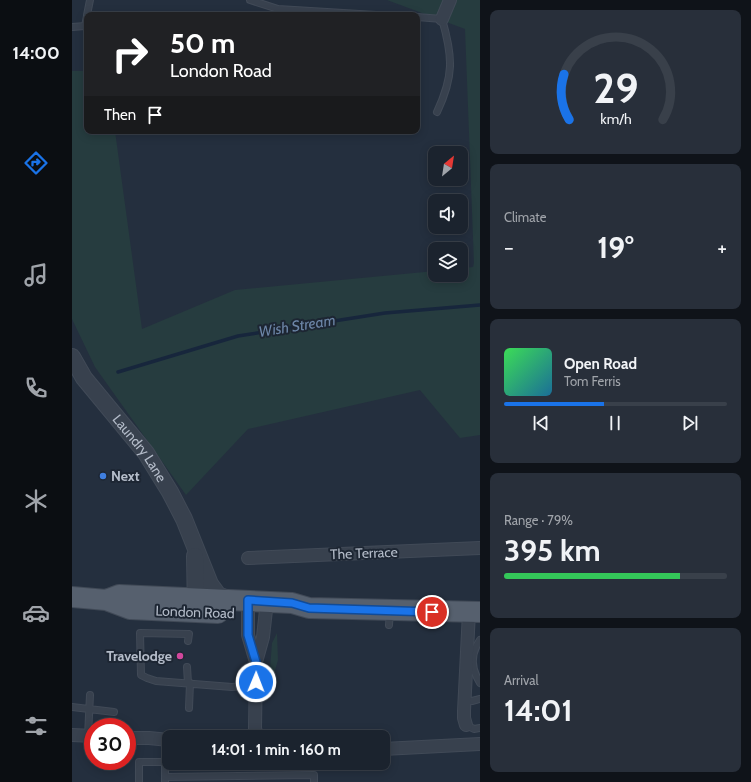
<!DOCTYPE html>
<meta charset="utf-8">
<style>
:root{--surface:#1b232e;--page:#282f3a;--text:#f1f3f6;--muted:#a0a4aa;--line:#39404a;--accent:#1a73e8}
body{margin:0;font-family:Cabin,sans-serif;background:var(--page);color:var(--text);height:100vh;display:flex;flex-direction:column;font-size:15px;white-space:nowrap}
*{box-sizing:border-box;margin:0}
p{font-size:13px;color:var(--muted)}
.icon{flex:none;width:22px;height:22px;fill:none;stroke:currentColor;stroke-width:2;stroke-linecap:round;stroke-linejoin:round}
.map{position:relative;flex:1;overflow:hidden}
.side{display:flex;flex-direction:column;gap:10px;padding:10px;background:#0f1319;width:271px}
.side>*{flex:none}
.banner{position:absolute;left:12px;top:12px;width:336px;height:122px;border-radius:8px;box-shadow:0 2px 10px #0003,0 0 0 1px var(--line);background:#202124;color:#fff;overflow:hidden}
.needle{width:26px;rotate:30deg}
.tools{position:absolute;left:356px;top:146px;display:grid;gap:8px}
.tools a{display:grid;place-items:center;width:40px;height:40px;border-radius:8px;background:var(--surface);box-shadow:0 2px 10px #0003,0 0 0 1px var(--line);font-size:20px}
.speed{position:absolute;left:12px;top:718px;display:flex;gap:8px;font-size:20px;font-weight:700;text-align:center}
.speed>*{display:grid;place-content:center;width:52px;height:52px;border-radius:50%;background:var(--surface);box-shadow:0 2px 10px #0003,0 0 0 1px var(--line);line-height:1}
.speed .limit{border:6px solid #d22;background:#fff;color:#111}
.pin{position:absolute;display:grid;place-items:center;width:34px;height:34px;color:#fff;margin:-17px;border:2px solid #fff;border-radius:50%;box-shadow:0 1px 4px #0007}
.me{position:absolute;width:44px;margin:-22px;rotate:1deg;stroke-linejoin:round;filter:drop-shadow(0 0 3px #0008)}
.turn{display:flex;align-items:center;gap:14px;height:84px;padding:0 20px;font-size:18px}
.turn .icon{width:52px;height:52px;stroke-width:2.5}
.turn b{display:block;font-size:28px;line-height:34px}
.then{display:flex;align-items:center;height:38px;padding:0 20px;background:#0003;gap:8px;font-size:15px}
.big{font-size:30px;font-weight:800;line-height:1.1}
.side .tile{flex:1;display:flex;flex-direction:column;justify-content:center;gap:6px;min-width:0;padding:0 14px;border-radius:8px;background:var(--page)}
.side .dial{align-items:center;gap:0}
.dial svg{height:104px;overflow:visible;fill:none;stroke:var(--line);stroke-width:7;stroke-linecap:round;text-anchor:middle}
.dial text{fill:var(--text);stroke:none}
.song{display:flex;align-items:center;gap:12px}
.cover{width:48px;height:48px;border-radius:6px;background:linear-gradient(135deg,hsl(130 70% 55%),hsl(200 70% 35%))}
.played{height:4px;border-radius:2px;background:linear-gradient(90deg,var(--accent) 45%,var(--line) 45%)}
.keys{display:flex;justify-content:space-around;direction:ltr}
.heat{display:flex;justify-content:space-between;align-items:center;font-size:22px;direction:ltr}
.charge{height:6px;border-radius:3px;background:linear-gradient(90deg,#34c759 79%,var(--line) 0)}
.trip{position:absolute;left:90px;top:730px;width:228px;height:40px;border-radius:8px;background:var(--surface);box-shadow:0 2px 10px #0003,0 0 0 1px var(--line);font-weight:800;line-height:40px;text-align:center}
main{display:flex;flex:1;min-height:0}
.tab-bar{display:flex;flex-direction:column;width:72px;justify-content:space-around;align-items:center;background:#0b0e12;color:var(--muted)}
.tab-bar .icon{width:28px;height:28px}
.tab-bar .active{color:var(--accent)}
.tab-bar b{font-size:18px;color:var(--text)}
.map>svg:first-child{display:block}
</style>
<main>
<nav class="tab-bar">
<b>14:00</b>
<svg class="icon active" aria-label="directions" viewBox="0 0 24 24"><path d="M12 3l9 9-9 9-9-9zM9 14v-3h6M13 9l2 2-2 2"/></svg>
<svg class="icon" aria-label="music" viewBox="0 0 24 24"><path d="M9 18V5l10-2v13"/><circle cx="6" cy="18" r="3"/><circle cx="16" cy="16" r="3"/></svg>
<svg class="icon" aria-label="phone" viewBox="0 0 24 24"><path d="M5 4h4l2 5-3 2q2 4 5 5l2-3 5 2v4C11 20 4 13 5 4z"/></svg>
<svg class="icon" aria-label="climate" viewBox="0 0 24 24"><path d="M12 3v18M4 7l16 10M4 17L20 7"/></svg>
<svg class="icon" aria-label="car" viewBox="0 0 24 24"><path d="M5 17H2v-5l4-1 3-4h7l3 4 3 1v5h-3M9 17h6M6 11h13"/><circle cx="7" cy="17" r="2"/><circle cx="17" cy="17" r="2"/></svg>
<svg class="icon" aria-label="filters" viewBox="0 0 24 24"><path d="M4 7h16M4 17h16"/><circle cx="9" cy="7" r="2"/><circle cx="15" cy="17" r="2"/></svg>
</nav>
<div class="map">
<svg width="408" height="782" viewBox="0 0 408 782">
<rect width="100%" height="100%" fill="#242f3e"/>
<!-- green -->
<path fill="#263c3f" d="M 315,0 L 408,0 L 408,435 L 388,438 L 348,390 L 176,429 L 114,495 L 23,367 L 0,319 L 0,71 L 15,71 L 15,131 L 43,131 L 70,329 L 163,290 L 363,271 L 363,275 L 389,275 L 389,268 L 401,267 L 402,263 L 393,29 Z
M 205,633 L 206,660 L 200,681 L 197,681 L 200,643 Z"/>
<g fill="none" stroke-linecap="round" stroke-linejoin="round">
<!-- stream -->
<path stroke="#17263c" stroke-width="3.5" d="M 46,372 L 166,336 L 313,313 L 408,305"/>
<!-- service casing -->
<g stroke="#414a57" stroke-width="8">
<path id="service" d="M 178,0 L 206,9 L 304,15
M 15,15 L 18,0
M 345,17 L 370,19 C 381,57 382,76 365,112
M 0,27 L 13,26 L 15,16
M 317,625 L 318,612
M 408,640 C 398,655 399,668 408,683
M 116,641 L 117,634 L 68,633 L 69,675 L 75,678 L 84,681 L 160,687 L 171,686 L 184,682
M 115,667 L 116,683
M 392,700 L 400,701 L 408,699
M 0,707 L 42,712
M 117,708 L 118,683
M 394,725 L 402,729 L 408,728
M 16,736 L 18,695
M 93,777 L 242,775 L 242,782
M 67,782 L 67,762 L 93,762 L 93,782"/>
</g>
<!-- minor casing -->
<g stroke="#414a57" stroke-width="14">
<path id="minor" d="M 370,19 L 378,0
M 176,558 L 408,548
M 176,600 L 176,635 L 184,662
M 394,725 L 392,718 L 392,711 L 397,612
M 0,735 L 21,736
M 185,737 L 183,728 L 184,662 L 191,637 L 195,601
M 55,738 L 77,738 L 97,740
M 311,749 L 408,744"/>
</g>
<!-- tertiary casing -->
<g stroke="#414a57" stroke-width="18">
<g id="tertiary">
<path id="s1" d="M 0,357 L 12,378 L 74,453 L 98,492 L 112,519 L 138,584 L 146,595 L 156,599"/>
<path d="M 123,556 L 124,611"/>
</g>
</g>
<!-- primary casing -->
<g stroke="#414a57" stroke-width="22">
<path id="primary" d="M 0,597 L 34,600 L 58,609 L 146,613
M 34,600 L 47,595 L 220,603 L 237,608 L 408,612"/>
</g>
<!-- service -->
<use href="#service" stroke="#38414e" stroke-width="6"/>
<!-- minor -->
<use href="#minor" stroke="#38414e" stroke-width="12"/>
<!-- tertiary -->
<use href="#tertiary" stroke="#38414e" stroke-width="16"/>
<!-- primary -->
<use href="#primary" stroke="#56606e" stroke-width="20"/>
</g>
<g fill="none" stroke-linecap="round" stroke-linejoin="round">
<!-- route casing -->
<g stroke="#114b97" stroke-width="10">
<path id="route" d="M 184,682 L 184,662 L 176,635 L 176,600 L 220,603 L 237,608 L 360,612"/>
</g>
<!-- route -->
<use href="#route" stroke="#1a73e8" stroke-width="7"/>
</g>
<!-- markers -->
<circle fill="#3f7fe0" stroke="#1d2633" stroke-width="1.5" cx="31" cy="476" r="4"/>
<circle fill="#d1479c" stroke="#1d2633" stroke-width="1.5" cx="108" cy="656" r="4"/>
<g text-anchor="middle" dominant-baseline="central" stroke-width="4" stroke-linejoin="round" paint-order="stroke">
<!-- street labels -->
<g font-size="14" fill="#b4bcc9" stroke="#1d2633">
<text stroke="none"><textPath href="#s1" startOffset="114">Laundry Lane</textPath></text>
<text transform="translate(292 553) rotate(-2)">The Terrace</text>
<text transform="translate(123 612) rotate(2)">London Road</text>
</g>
<!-- poi labels -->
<g font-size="14" font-weight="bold" fill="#b4bcc9" stroke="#1d2633" text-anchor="start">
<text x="39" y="476">Next</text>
<text x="100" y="656" text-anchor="end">Travelodge</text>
</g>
<!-- water labels -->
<g font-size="15" font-style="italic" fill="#6d86a8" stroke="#1d2633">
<text transform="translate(225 326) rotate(-9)">Wish Stream</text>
</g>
</g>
</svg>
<div class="tools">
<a><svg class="needle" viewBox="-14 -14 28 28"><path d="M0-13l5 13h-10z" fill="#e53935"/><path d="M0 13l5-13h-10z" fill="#a0a4aa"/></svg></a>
<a><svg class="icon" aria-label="sound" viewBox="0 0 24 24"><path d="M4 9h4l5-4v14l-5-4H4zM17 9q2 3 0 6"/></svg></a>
<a><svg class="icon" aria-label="layers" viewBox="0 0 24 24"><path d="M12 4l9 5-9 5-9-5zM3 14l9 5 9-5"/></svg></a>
</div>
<div class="speed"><div class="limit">30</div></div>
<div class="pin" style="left:360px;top:612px;background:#d93025"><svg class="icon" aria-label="arrive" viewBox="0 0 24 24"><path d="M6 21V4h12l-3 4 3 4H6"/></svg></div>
<svg class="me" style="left:184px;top:682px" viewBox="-20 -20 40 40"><circle r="17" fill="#1a73e8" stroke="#fff" stroke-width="3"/><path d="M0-11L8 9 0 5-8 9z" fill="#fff"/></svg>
<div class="trip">14:01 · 1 min · 160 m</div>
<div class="banner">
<div class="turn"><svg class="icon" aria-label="right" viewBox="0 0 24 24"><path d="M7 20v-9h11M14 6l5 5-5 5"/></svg><div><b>50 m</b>London Road</div></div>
<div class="then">Then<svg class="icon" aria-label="arrive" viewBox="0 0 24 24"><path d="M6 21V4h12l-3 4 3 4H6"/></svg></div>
</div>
</div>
<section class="side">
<div class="tile dial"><svg viewBox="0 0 100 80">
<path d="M14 69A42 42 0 1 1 86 69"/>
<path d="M14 69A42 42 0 0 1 10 34" stroke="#1a73e8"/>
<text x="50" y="56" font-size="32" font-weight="700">29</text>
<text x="50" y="72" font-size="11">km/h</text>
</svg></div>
<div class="tile"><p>Climate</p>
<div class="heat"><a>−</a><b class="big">19°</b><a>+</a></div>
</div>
<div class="tile">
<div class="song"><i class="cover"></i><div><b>Open Road</b><p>Tom Ferris</p></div></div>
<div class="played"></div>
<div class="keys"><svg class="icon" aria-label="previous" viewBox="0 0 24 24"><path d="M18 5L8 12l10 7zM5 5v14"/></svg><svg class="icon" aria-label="pause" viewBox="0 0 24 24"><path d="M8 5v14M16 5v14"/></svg><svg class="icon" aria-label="next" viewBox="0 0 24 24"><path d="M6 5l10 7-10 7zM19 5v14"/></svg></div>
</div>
<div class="tile"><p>Range · 79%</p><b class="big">395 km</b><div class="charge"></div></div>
<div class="tile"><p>Arrival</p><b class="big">14:01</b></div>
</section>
</main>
